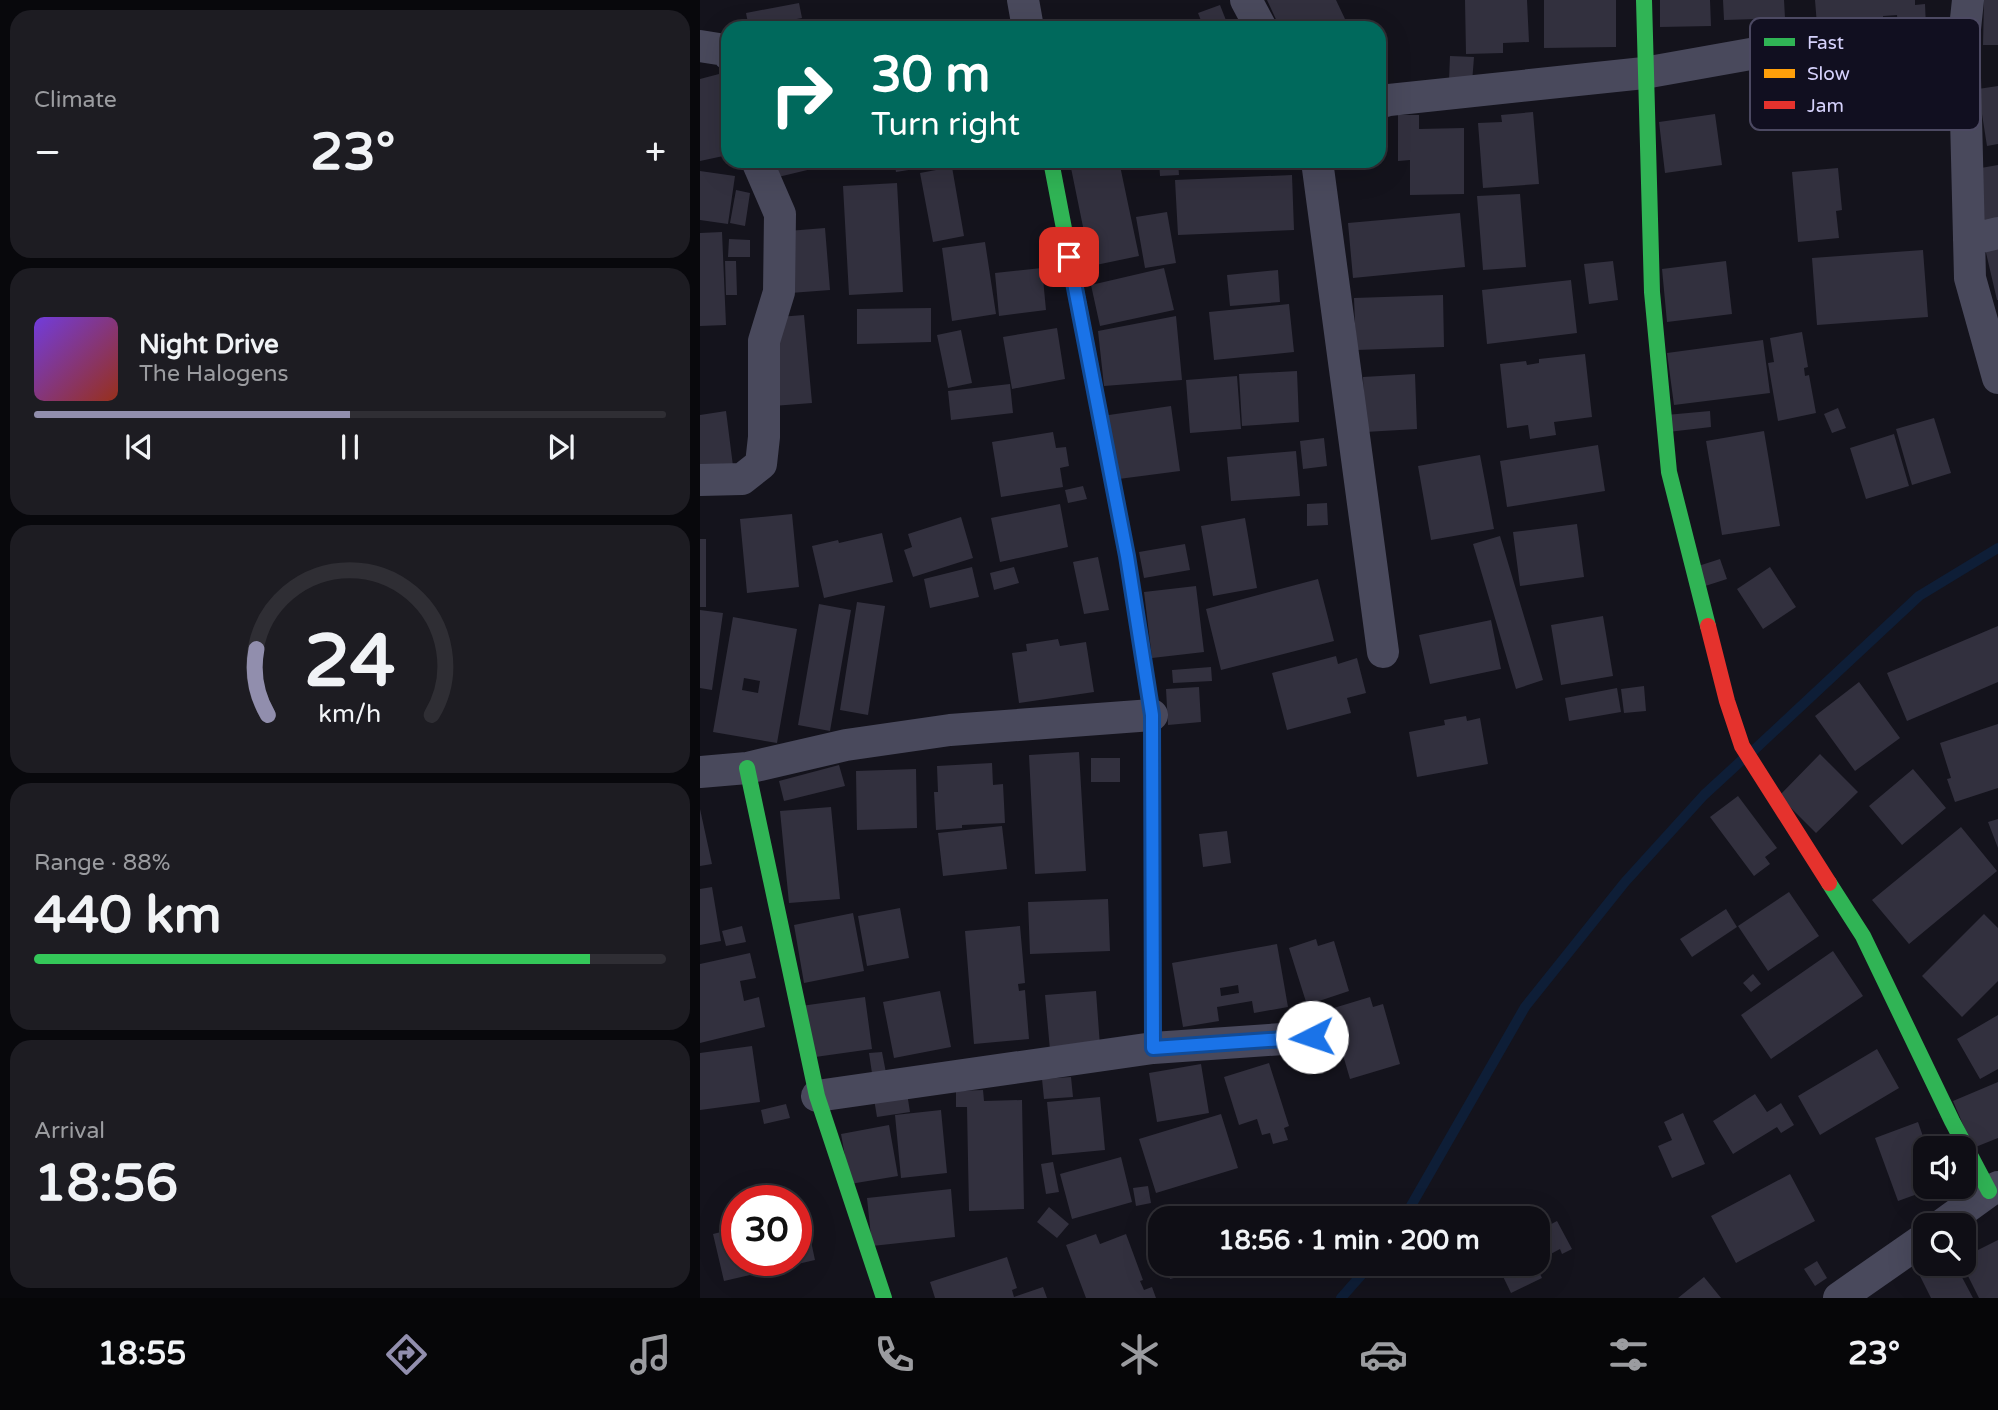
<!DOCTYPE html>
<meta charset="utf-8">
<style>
:root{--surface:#0f0e15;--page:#1d1c22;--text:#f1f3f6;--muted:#9b9ca0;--line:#2f2e34;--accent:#918ead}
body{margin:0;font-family:"Varela Round",sans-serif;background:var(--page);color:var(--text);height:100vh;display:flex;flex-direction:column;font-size:26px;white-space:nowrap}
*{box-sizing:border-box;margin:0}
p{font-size:23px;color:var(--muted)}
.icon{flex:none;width:38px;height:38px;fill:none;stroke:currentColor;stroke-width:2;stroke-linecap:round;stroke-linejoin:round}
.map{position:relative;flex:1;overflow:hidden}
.drawer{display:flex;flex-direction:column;gap:10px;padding:10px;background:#08080c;width:700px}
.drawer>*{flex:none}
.banner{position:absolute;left:21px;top:21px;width:665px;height:147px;border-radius:21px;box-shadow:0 7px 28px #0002,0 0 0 2px var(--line);background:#00695c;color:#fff;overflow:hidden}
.fabs{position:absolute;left:1213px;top:1136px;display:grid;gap:14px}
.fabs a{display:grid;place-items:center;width:63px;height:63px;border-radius:14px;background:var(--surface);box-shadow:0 7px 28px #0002,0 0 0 2px var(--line);font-size:35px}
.speed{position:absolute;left:21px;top:1185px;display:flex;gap:14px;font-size:35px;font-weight:700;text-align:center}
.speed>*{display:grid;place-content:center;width:91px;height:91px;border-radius:50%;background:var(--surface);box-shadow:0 7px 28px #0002,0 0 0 2px var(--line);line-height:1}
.speed .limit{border:10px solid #d22;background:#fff;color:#111}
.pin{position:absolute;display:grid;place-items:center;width:60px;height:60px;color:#fff;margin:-30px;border-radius:14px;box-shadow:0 4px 10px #0006}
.me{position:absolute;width:77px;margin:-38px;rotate:266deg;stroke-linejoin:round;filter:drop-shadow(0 0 5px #0008)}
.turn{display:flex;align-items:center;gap:24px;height:147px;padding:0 35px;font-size:32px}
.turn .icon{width:91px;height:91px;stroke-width:2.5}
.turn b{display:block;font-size:49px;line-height:60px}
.big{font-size:52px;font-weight:700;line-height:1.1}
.drawer .card{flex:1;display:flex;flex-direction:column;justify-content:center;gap:10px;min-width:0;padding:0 24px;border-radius:21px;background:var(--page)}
.drawer .dial{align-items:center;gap:0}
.dial svg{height:182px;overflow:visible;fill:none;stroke:var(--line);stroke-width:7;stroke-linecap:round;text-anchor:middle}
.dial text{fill:var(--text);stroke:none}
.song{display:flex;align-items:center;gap:21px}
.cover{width:84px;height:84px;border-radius:10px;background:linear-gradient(135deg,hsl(260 70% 55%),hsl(10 70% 35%))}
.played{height:7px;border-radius:4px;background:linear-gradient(90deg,var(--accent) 50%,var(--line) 50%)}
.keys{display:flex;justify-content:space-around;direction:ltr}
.heat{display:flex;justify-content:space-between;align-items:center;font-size:38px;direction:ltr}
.charge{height:10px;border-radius:5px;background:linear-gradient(90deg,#34c759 88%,var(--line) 0)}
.trip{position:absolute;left:448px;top:1206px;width:402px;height:70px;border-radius:21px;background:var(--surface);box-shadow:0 7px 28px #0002,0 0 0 2px var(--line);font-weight:700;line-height:70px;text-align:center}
.tab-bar{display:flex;height:112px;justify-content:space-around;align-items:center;background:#060608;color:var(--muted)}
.tab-bar .icon{width:49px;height:49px}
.tab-bar .selected{color:var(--accent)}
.tab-bar b{font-size:32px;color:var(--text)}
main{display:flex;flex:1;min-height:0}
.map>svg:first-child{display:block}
</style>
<main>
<section class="drawer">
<div class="card"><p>Climate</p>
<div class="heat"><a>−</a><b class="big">23°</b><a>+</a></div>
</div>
<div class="card">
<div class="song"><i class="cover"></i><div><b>Night Drive</b><p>The Halogens</p></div></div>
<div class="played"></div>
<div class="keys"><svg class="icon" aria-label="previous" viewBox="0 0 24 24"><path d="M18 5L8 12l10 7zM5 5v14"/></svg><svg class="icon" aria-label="pause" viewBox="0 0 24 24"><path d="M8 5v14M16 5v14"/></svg><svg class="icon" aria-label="next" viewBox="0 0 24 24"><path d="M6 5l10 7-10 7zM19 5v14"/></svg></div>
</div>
<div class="card dial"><svg viewBox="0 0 100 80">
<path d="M14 69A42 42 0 1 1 86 69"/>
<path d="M14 69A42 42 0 0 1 9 40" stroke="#918ead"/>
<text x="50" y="56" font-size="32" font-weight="700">24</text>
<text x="50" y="72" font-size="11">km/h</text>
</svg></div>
<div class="card"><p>Range · 88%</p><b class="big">440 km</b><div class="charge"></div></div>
<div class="card"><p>Arrival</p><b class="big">18:56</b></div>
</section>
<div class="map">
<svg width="1298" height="1298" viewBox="0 0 1298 1298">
<rect width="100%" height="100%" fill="#14131c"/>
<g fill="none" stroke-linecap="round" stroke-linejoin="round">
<!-- stream -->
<path stroke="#0e1e37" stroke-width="10" d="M 1054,750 L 1219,596 L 1298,548
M 704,1218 L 825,1007 L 925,882 L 1004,795 L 1042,760
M 641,1298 L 671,1264"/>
</g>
<!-- building -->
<path fill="#32303e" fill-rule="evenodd" d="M 567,0 L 636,0 L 645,19 L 624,28 L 580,28 Z
M 765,0 L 827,0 L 829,42 L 803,43 L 803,53 L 766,54 Z
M 844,0 L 916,0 L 916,47 L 844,48 Z
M 960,0 L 1010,0 L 1011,26 L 960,27 Z
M 1023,0 L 1084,0 L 1085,18 L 1024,20 Z
M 1115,0 L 1215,0 L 1215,5 L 1225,4 L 1226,27 L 1198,29 L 1197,15 L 1183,16 L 1184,30 L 1162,31 L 1161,22 L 1117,25 Z
M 1284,0 L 1298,0 L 1298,45 L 1283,45 Z
M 99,3 L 102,18 L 49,28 L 46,13 Z
M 520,5 L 529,28 L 504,28 L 498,13 Z
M 750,56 L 774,57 L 772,83 L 749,81 Z
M 19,74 L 28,112 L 28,155 L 0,161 L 0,79 Z
M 1298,86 L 1298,144 L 1287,146 L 1278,89 Z
M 833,112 L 839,184 L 783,188 L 778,123 L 802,122 L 801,115 Z
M 1015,114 L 1022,165 L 965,173 L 959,122 Z
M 698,115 L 719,115 L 719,129 L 764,128 L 764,194 L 710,195 L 710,160 L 698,161 Z
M 70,161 L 123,161 L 124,166 L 74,178 Z
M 194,161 L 226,161 L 227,167 L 196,172 Z
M 406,161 L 419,161 L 439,256 L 391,266 L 371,168 Z
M 459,161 L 478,161 L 479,175 L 460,176 Z
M 1298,165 L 1298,225 L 1283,227 L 1275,169 Z
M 252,167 L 264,236 L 233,242 L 220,173 Z
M 1138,168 L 1142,210 L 1136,211 L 1139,238 L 1098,242 L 1092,172 Z
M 0,171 L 35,176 L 28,224 L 0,220 Z
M 592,175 L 594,230 L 478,235 L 475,180 Z
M 197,183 L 203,292 L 149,295 L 143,186 Z
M 36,190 L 50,193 L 45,226 L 30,223 Z
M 820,194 L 826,267 L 783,270 L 777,196 Z
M 467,212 L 476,263 L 445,268 L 436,217 Z
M 760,213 L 765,267 L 653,278 L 648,223 Z
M 125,228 L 130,290 L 77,294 L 88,231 Z
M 22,232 L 26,325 L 0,326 L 0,233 Z
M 29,239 L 50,240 L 50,257 L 28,257 Z
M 1298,241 L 1298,300 L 1297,300 L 1284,244 Z
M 285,242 L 296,314 L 252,321 L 242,248 Z
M 1223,250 L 1228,317 L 1117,325 L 1112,258 Z
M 25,261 L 36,261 L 37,295 L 26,295 Z
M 913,261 L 918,300 L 889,304 L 884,264 Z
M 1026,261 L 1032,314 L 967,322 L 962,269 Z
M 342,268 L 346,310 L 299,316 L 295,273 Z
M 464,268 L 474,310 L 400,326 L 391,285 Z
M 578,270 L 580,302 L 530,306 L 527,275 Z
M 871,280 L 877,333 L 787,344 L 782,290 Z
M 743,295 L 744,347 L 656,350 L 654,298 Z
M 589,304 L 594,352 L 514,360 L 509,312 Z
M 231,308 L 231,342 L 157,344 L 157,309 Z
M 104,315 L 112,403 L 73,406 L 66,318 Z
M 476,316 L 482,380 L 404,386 L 398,331 Z
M 357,328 L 365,379 L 312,389 L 303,337 Z
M 261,330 L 272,383 L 248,388 L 237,335 Z
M 1102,332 L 1108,367 L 1104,368 L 1105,376 L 1109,375 L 1116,413 L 1078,421 L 1068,363 L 1074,362 L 1070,338 Z
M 1063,340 L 1070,393 L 974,405 L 967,353 Z
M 885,354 L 892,417 L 854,422 L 856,435 L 830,439 L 828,425 L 807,428 L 800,364 L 826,361 L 827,365 L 839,363 L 839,359 Z
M 597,371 L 599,422 L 542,426 L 539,374 Z
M 715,374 L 717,429 L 665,432 L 663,377 Z
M 537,376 L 541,429 L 490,433 L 486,380 Z
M 310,384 L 313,413 L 251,420 L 248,391 Z
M 471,406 L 480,471 L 411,480 L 402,416 Z
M 1138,408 L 1146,428 L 1132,433 L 1124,414 Z
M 26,411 L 33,466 L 0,471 L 0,415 Z
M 1010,411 L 1011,427 L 968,432 L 966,415 Z
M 1234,418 L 1251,473 L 1212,485 L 1196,429 Z
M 1064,431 L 1080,526 L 1022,535 L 1006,441 Z
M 353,432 L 356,448 L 366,447 L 369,466 L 360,468 L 363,487 L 301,497 L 292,442 Z
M 1194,434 L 1209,486 L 1166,499 L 1150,448 Z
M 624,438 L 627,466 L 603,469 L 600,441 Z
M 898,445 L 905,491 L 807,507 L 800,461 Z
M 596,451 L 600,496 L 531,501 L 527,457 Z
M 780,455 L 794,529 L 731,540 L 718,466 Z
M 383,486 L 387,499 L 368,503 L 365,490 Z
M 627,503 L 628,525 L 607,526 L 607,504 Z
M 360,504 L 368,547 L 300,562 L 291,518 Z
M 92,514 L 99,587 L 47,593 L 40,519 Z
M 261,517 L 273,558 L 213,577 L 204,550 L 212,547 L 208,534 Z
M 545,518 L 557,588 L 513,596 L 501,526 Z
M 877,524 L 884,577 L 820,586 L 813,532 Z
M 182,533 L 193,582 L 124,598 L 112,546 L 138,540 L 139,543 Z
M 800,536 L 843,680 L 816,689 L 773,544 Z
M 0,539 L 6,539 L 6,607 L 0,607 Z
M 485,544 L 490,570 L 444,578 L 439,552 Z
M 398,557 L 409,610 L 384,614 L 373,562 Z
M 1020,559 L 1027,579 L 999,588 L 992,568 Z
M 272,567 L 279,597 L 230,608 L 224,579 Z
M 314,567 L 319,583 L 294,590 L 290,573 Z
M 1070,567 L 1096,607 L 1063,629 L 1037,589 Z
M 618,579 L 634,641 L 521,670 L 506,609 Z
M 496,586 L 504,652 L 452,658 L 444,592 Z
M 157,602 L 185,606 L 168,715 L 140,710 Z
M 119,604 L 151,610 L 130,731 L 98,725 Z
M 0,610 L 23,613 L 12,690 L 0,688 Z
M 903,616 L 913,676 L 861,685 L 851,625 Z
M 33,617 L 97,629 L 77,743 L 13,732 ZM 44,678 L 60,681 L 58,693 L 42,690 Z
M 791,620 L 801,669 L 730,684 L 719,635 Z
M 1298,626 L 1298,682 L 1207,721 L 1187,673 Z
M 358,639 L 360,646 L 386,642 L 394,692 L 319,703 L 312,653 L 327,651 L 326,644 Z
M 636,656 L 638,664 L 657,658 L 666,693 L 647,698 L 651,713 L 587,730 L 572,673 Z
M 511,667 L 512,681 L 473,683 L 472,670 Z
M 1159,682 L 1200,738 L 1155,771 L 1115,716 Z
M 944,686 L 946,711 L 924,713 L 921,689 Z
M 499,687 L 501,722 L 468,725 L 466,689 Z
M 917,688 L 921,712 L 869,721 L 865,698 Z
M 766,716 L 767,721 L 780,718 L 788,764 L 717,777 L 709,732 L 745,725 L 744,720 Z
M 1298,724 L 1298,788 L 1255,802 L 1247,779 L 1251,778 L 1240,743 Z
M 379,752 L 386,871 L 335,874 L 329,755 Z
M 1120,754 L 1158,792 L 1116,833 L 1079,796 Z
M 391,758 L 420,758 L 420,782 L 391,782 Z
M 292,763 L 293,785 L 303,784 L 305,823 L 262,825 L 262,828 L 236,830 L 234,792 L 238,792 L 237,766 Z
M 139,765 L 145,786 L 84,801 L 79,781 Z
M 216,769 L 217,828 L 157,830 L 156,771 Z
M 1213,769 L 1246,808 L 1202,845 L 1169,806 Z
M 1038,796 L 1077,848 L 1065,857 L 1070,864 L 1054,876 L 1010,817 Z
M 131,807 L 140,899 L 89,903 L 80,811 Z
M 0,809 L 12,864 L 0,866 Z
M 1298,819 L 1298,848 L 1288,822 Z
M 302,826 L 307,869 L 243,876 L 238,833 Z
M 1261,827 L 1297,871 L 1209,944 L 1172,900 Z
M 527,831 L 531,863 L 503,867 L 499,834 Z
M 12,887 L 21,941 L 0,945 L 0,889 Z
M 1089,892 L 1119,936 L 1068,971 L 1038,926 Z
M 408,899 L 410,951 L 330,954 L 328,902 Z
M 200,908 L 209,958 L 167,966 L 158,916 Z
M 1026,909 L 1037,927 L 992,957 L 980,939 Z
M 153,913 L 164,971 L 104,983 L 94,925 Z
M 1284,914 L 1298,928 L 1298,981 L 1262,1017 L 1222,976 Z
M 42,926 L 46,942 L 26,946 L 22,931 Z
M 320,926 L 325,983 L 318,984 L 319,991 L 325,990 L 329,1039 L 274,1044 L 265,931 Z
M 616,939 L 618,946 L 634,941 L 649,991 L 607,1005 L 589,948 Z
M 577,944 L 588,1007 L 554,1013 L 552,1001 L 517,1007 L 519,1021 L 483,1027 L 472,963 ZM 538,985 L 539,993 L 521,996 L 520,988 Z
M 1133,951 L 1163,996 L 1071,1059 L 1041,1015 Z
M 50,953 L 56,978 L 40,981 L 44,1001 L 59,997 L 65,1027 L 0,1043 L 0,964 Z
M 1053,974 L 1061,984 L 1051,992 L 1043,983 Z
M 240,991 L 251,1047 L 194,1058 L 183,1002 Z
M 396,991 L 400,1046 L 350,1050 L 345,995 Z
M 165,997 L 172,1049 L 101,1059 L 94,1007 Z
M 670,997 L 673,1007 L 683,1004 L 700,1064 L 650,1079 L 638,1038 L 623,1042 L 614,1014 Z
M 1298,1015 L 1298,1069 L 1280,1079 L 1257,1039 Z
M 52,1046 L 60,1102 L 0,1110 L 0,1053 Z
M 1177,1049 L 1199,1088 L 1120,1135 L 1098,1096 Z
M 182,1052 L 187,1078 L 173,1080 L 169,1053 Z
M 569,1063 L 589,1126 L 584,1128 L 588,1140 L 573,1144 L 570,1133 L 562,1135 L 557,1119 L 539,1125 L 524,1077 Z
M 501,1064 L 509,1113 L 457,1122 L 449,1073 Z
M 371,1077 L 373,1097 L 344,1099 L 342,1079 Z
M 1298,1082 L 1298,1138 L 1273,1148 L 1253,1101 Z
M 283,1090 L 284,1101 L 322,1100 L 324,1209 L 269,1211 L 267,1107 L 256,1107 L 256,1091 Z
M 207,1093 L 210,1112 L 177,1117 L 174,1099 Z
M 1055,1094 L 1067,1112 L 1081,1103 L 1094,1125 L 1081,1133 L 1077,1127 L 1033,1154 L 1013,1121 Z
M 400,1097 L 405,1150 L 352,1155 L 347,1102 Z
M 86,1104 L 90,1118 L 64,1124 L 61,1110 Z
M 241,1110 L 247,1173 L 201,1178 L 195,1115 Z
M 983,1113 L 1005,1164 L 972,1178 L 958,1146 L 972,1140 L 964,1122 Z
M 521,1114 L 538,1168 L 456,1193 L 439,1139 Z
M 1218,1122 L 1227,1148 L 1225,1148 L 1225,1186 L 1237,1187 L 1198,1201 L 1175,1138 Z
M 189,1125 L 198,1176 L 150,1184 L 141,1134 Z
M 421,1157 L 432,1202 L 372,1219 L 360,1174 Z
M 353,1162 L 359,1192 L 346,1194 L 341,1164 Z
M 1090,1174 L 1115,1221 L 1036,1263 L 1011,1216 Z
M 448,1186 L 451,1203 L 436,1206 L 433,1188 Z
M 251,1189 L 255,1237 L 172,1246 L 167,1198 Z
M 501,1206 L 504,1218 L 461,1218 L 461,1217 Z
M 349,1207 L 369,1224 L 357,1238 L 337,1222 Z
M 105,1213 L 115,1260 L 24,1281 L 13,1234 L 37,1228 L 37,1260 L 96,1260 L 96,1215 Z
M 857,1221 L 872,1249 L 862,1254 L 860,1249 L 847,1256 L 838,1239 L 838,1231 Z
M 396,1234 L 400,1244 L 426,1234 L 443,1280 L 440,1281 L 444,1290 L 452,1287 L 456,1298 L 386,1298 L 366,1245 Z
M 1298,1240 L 1298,1298 L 1279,1298 L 1262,1264 L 1264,1257 Z
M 307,1257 L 317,1288 L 312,1290 L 314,1297 L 343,1287 L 347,1298 L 235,1298 L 230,1282 Z
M 1117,1261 L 1127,1278 L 1115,1286 L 1104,1269 Z
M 466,1264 L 516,1264 L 516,1267 L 470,1279 Z
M 797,1264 L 835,1264 L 842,1278 L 811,1293 Z
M 1234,1264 L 1255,1264 L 1273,1298 L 1231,1298 L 1218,1272 Z
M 1004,1277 L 1021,1298 L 978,1298 Z"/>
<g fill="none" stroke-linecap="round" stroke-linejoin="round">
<!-- street -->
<path stroke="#49495c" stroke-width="32" d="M 323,0 L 328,28
M 546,0 L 561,28
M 1268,0 L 1264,38 L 1270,278 L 1298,378
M 0,46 L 25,50 L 28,54
M 679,103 L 689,100 L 944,73 L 1073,50 L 1264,38
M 617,161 L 683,652
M 1269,240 L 1298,233
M 0,480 L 42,479 L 61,464 L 64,437 L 64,341 L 79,292 L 80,214 L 57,161
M 0,772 L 47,768 L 146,745 L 250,730 L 452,715
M 117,1096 L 453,1048 L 612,1037
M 1242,1225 L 1289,1191 L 1298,1187
M 1139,1298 L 1225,1238"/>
<!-- fast -->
<path stroke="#30b455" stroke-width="16" d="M 944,0 L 952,292 L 969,472 L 1008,626
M 351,161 L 427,556 L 452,715 L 452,857
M 47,768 L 117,1096 L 184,1298
M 1129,883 L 1163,936 L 1252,1121 L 1289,1191"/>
<!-- slow -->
<path stroke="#ff9f0a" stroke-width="16" d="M 452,857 L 453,1048"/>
<!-- jam -->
<path stroke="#e5322d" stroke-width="16" d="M 1008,626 L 1027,701 L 1042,746 L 1129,883"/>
</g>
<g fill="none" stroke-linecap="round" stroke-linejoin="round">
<!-- route casing -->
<g stroke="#114b97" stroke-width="18">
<path id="route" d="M 369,257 L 427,556 L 452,715 L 453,1048 L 612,1037"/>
</g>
<!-- route -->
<use href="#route" stroke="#1a73e8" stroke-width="12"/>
</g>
<!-- legend -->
<rect x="1050" y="18" width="230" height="112" rx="10" fill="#110f20" stroke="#4c4962" stroke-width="2"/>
<rect x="1064" y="38" width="31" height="8" fill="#30b455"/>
<rect x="1064" y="69" width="31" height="9" fill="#ff9f0a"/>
<rect x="1064" y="101" width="31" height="8" fill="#e5322d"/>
<g font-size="19" fill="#d5d1fb">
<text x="1107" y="49">Fast</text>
<text x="1107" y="80">Slow</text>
<text x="1107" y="112">Jam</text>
</g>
</svg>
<div class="fabs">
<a><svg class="icon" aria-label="sound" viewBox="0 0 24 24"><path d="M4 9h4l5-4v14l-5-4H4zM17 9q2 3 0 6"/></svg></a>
<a><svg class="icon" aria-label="search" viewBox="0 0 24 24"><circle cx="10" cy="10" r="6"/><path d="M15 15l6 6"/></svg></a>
</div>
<div class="speed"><div class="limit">30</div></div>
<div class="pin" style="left:369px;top:257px;background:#d93025"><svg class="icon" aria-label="arrive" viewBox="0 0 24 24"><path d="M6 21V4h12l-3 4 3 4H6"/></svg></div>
<svg class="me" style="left:612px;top:1037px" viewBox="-20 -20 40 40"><circle r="19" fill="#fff"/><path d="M0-13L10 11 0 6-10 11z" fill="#1a73e8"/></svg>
<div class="trip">18:56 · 1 min · 200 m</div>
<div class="banner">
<div class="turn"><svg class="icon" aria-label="right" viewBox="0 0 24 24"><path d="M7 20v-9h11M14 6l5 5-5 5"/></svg><div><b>30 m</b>Turn right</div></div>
</div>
</div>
</main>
<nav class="tab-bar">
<b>18:55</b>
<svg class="icon selected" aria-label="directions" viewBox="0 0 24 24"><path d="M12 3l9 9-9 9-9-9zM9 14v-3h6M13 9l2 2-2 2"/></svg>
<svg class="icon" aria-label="music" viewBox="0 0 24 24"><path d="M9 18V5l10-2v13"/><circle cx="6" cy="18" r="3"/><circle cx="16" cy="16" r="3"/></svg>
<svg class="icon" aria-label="phone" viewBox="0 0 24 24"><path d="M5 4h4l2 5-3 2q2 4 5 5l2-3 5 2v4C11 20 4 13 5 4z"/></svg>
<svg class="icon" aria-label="climate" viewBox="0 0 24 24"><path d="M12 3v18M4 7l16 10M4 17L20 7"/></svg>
<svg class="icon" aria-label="car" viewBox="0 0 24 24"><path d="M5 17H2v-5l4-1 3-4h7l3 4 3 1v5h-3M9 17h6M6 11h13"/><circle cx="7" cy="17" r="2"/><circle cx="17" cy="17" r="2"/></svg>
<svg class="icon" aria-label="filters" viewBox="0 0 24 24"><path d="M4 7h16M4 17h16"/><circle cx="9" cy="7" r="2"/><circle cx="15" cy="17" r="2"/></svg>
<b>23°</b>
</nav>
